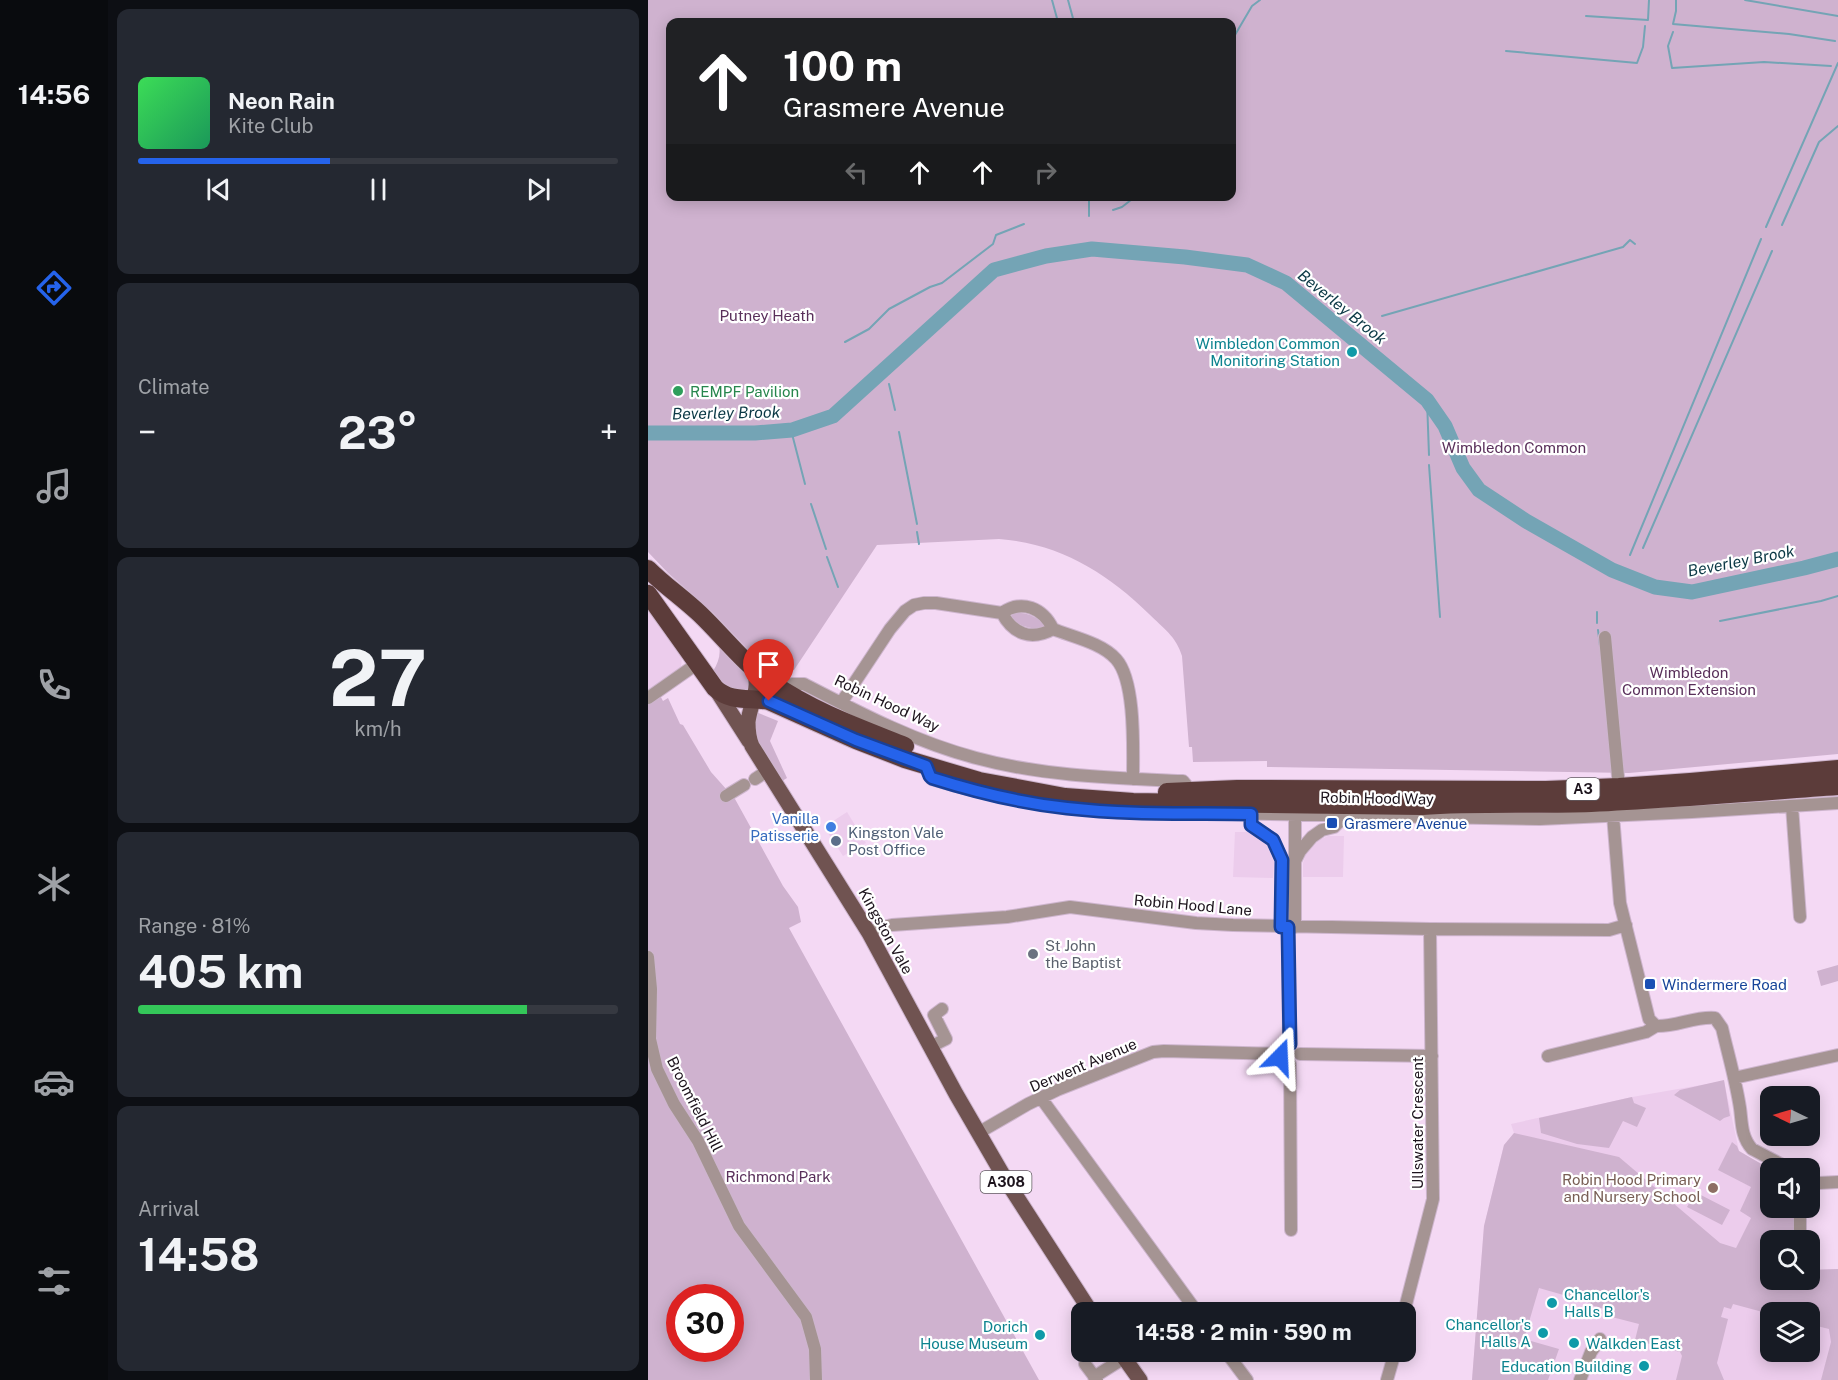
<!DOCTYPE html>
<meta charset="utf-8">
<style>
:root{--surface:#171b24;--page:#242831;--text:#f1f3f6;--muted:#9ea1a6;--line:#363941;--accent:#2563eb}
body{margin:0;font-family:"Public Sans",sans-serif;background:var(--page);color:var(--text);height:100vh;display:flex;flex-direction:column;font-size:22px;white-space:nowrap}
*{box-sizing:border-box;margin:0}
p{font-size:20px;color:var(--muted)}
.icon{flex:none;width:33px;height:33px;fill:none;stroke:currentColor;stroke-width:2;stroke-linecap:round;stroke-linejoin:round}
.map{position:relative;flex:1;overflow:hidden}
.details{display:flex;flex-direction:column;gap:9px;padding:9px;background:#0d0f14;width:540px}
.details>*{flex:none}
.top-card{position:absolute;left:18px;top:18px;width:570px;height:183px;border-radius:12px;box-shadow:0 3px 15px #0003;background:#202124;color:#fff;overflow:hidden}
.needle{width:39px;rotate:275deg}
.controls{position:absolute;left:1112px;top:1086px;display:grid;gap:12px}
.controls a{display:grid;place-items:center;width:60px;height:60px;border-radius:12px;background:var(--surface);box-shadow:0 3px 15px #0003;font-size:30px}
.speed{position:absolute;left:18px;top:1284px;display:flex;gap:12px;font-size:30px;font-weight:700;text-align:center}
.speed>*{display:grid;place-content:center;width:78px;height:78px;border-radius:50%;background:var(--surface);box-shadow:0 3px 15px #0003;line-height:1}
.speed .limit{border:9px solid #d22;background:#fff;color:#111}
.pin{position:absolute;display:grid;place-items:center;width:51px;height:51px;color:#fff;margin:-62px -26px;border-radius:50% 50% 50% 0;rotate:-45deg;box-shadow:0 0 6px #0007}
.pin .icon{rotate:45deg}
.me{position:absolute;width:66px;margin:-33px;rotate:21deg;stroke-linejoin:round;filter:drop-shadow(0 0 4px #0008)}
.turn{display:flex;align-items:center;gap:21px;height:126px;padding:0 18px;font-size:27px}
.turn .icon{width:78px;height:78px;stroke-width:2.5}
.turn b{display:block;font-size:42px;line-height:51px}
.lanes{display:flex;align-items:center;height:57px;padding:0 18px;background:#0003;justify-content:center;gap:30px;direction:ltr}
.lanes .off{opacity:.35}
.big{font-size:45px;font-weight:700;line-height:1.1}
.details .card{flex:1;display:flex;flex-direction:column;justify-content:center;gap:9px;min-width:0;padding:0 21px;border-radius:12px;background:var(--page)}
.details .dial{align-items:center;gap:0}
.dial b{font-size:78px;line-height:1}
.song{display:flex;align-items:center;gap:18px}
.cover{width:72px;height:72px;border-radius:9px;background:linear-gradient(135deg,hsl(130 70% 55%),hsl(150 70% 35%))}
.played{height:6px;border-radius:3px;background:linear-gradient(90deg,var(--accent) 40%,var(--line) 40%)}
.keys{display:flex;justify-content:space-around;direction:ltr}
.heat{display:flex;justify-content:space-between;align-items:center;font-size:33px;direction:ltr}
.charge{height:9px;border-radius:4px;background:linear-gradient(90deg,#34c759 81%,var(--line) 0)}
.trip{position:absolute;left:423px;top:1302px;width:345px;height:60px;border-radius:12px;background:var(--surface);box-shadow:0 3px 15px #0003;font-weight:700;line-height:60px;text-align:center}
main{display:flex;flex:1;min-height:0}
.tab-bar{display:flex;flex-direction:column;width:108px;justify-content:space-around;align-items:center;background:#090b0e;color:var(--muted)}
.tab-bar .icon{width:42px;height:42px}
.tab-bar .on{color:var(--accent)}
.tab-bar b{font-size:27px;color:var(--text)}
.map>svg:first-child{display:block}
</style>
<main>
<nav class="tab-bar">
<b>14:56</b>
<svg class="icon on" aria-label="directions" viewBox="0 0 24 24"><path d="M12 3l9 9-9 9-9-9zM9 14v-3h6M13 9l2 2-2 2"/></svg>
<svg class="icon" aria-label="music" viewBox="0 0 24 24"><path d="M9 18V5l10-2v13"/><circle cx="6" cy="18" r="3"/><circle cx="16" cy="16" r="3"/></svg>
<svg class="icon" aria-label="phone" viewBox="0 0 24 24"><path d="M5 4h4l2 5-3 2q2 4 5 5l2-3 5 2v4C11 20 4 13 5 4z"/></svg>
<svg class="icon" aria-label="climate" viewBox="0 0 24 24"><path d="M12 3v18M4 7l16 10M4 17L20 7"/></svg>
<svg class="icon" aria-label="car" viewBox="0 0 24 24"><path d="M5 17H2v-5l4-1 3-4h7l3 4 3 1v5h-3M9 17h6M6 11h13"/><circle cx="7" cy="17" r="2"/><circle cx="17" cy="17" r="2"/></svg>
<svg class="icon" aria-label="filters" viewBox="0 0 24 24"><path d="M4 7h16M4 17h16"/><circle cx="9" cy="7" r="2"/><circle cx="15" cy="17" r="2"/></svg>
</nav>
<section class="details">
<div class="card">
<div class="song"><i class="cover"></i><div><b>Neon Rain</b><p>Kite Club</p></div></div>
<div class="played"></div>
<div class="keys"><svg class="icon" aria-label="previous" viewBox="0 0 24 24"><path d="M18 5L8 12l10 7zM5 5v14"/></svg><svg class="icon" aria-label="pause" viewBox="0 0 24 24"><path d="M8 5v14M16 5v14"/></svg><svg class="icon" aria-label="next" viewBox="0 0 24 24"><path d="M6 5l10 7-10 7zM19 5v14"/></svg></div>
</div>
<div class="card"><p>Climate</p>
<div class="heat"><a>−</a><b class="big">23°</b><a>+</a></div>
</div>
<div class="card dial"><b>27</b><p>km/h</p></div>
<div class="card"><p>Range · 81%</p><b class="big">405 km</b><div class="charge"></div></div>
<div class="card"><p>Arrival</p><b class="big">14:58</b></div>
</section>
<div class="map">
<svg width="1190" height="1380" viewBox="0 0 1190 1380">
<rect width="100%" height="100%" fill="#f4d9f4"/>
<!-- built -->
<path fill="#ecccec" fill-rule="evenodd" d="M 0,609 L 34,656 L 33,668 L 0,691 Z
M 199,812 L 218,843 L 195,856 L 176,827 Z
M 587,832 L 600,832 L 610,836 L 618,842 L 626,862 L 625,878 L 585,877 Z
M 680,836 L 696,836 L 695,877 L 655,877 L 655,863 L 658,854 L 671,840 Z
M 1076,1081 L 1091,1151 L 1122,1169 L 1122,1280 L 1161,1280 L 1161,1270 L 1190,1269 L 1190,1380 L 824,1380 L 836,1226 L 856,1145 L 866,1133 L 863,1124 L 984,1097 ZM 1122,1312 L 1161,1312 L 1161,1352 L 1122,1352 Z"/>
<!-- green -->
<path fill="#cfb2cf" fill-rule="evenodd" d="M 0,0 L 1190,0 L 1190,754 L 981,773 L 619,767 L 619,761 L 545,762 L 544,747 L 541,747 L 534,656 C 528,636 515,628 501,614 C 458,572 412,544 351,539 L 229,545 L 146,670 L 136,672 L 112,655 L 109,659 L 65,613 L 20,573 L 0,552 ZM 22,22 L 584,22 L 584,196 L 22,196 Z
M 366,613 C 378,612 385,616 395,622 L 395,628 C 383,629 372,627 364,618 L 364,614 Z
M 71,646 L 99,673 L 102,679 L 101,687 L 98,690 C 80,689 76,685 65,671 C 70,663 73,655 71,646 Z
M 7,686 L 15,701 L 20,698 L 32,724 L 35,725 L 63,772 L 87,799 L 135,886 L 150,907 L 153,922 L 141,928 L 391,1380 L 0,1380 L 0,691 ZM 32,1298 L 82,1298 L 82,1348 L 32,1348 Z
M 108,712 L 130,721 L 122,741 L 139,778 L 134,781 L 106,740 Z
M 1190,965 L 1190,981 L 1173,986 L 1169,971 Z
M 1076,1080 L 1082,1116 L 1076,1118 L 1072,1121 L 1026,1095 L 1032,1090 Z
M 984,1097 L 986,1103 L 998,1108 L 989,1127 L 975,1121 L 961,1148 L 929,1144 L 893,1133 L 891,1118 Z
M 866,1133 L 971,1157 L 1072,1243 L 1088,1248 L 1103,1218 L 1092,1211 L 1103,1187 L 1070,1170 L 1084,1142 L 1089,1146 L 1091,1151 L 1122,1169 L 1122,1208 L 1147,1208 L 1147,1240 L 1122,1240 L 1122,1280 L 1161,1280 L 1161,1270 L 1190,1269 L 1190,1380 L 1173,1380 L 1183,1342 L 1181,1329 L 1161,1324 L 1161,1312 L 1122,1314 L 1085,1304 L 1083,1309 L 1076,1307 L 1073,1317 L 1080,1319 L 1069,1363 L 1076,1380 L 1028,1380 L 1034,1356 L 1032,1352 L 987,1340 L 991,1324 L 960,1316 L 960,1310 L 946,1306 L 940,1302 L 891,1288 L 876,1339 L 911,1349 L 900,1380 L 824,1380 L 836,1226 L 856,1145 Z
M 1047,1192 L 1082,1210 L 1074,1225 L 1039,1207 Z"/>
<g fill="none" stroke-linecap="round" stroke-linejoin="round">
<!-- stream -->
<path stroke="#74a4b5" stroke-width="2" d="M 404,0 L 410,22
M 420,0 L 426,22
M 1028,0 L 1028,11 L 1025,24 L 1141,34 L 1187,41
M 1097,0 L 1190,16
M 938,16 L 1000,20 L 1001,0
M 1025,32 L 1020,46 L 1024,68 L 1116,62 L 1183,66
M 584,40 L 604,6 L 612,0
M 858,51 L 989,63 L 995,47 L 997,26
M 465,210 L 474,207 L 488,196
M 441,216 L 441,196
M 1134,225 L 1171,142 L 1190,126
M 1118,227 L 1190,63
M 734,316 L 975,247 L 982,240 L 987,244
M 197,342 L 221,329 L 241,309 L 282,287 L 294,283 L 345,244 L 348,235 L 376,224
M 241,384 L 247,410
M 779,400 L 781,455
M 143,430 L 157,484
M 251,432 L 269,524
M 781,465 L 792,617
M 163,504 L 178,549
M 269,532 L 271,544
M 995,548 L 1124,251
M 982,555 L 1113,239
M 179,557 L 190,587
M 949,612 L 949,623
M 1072,621 L 1173,601 L 1190,596
M 950,630 L 952,646"/>
<!-- river -->
<path stroke="#74a4b5" stroke-width="15" d="M 0,433 L 107,433 L 144,430 L 185,416 L 346,270 L 398,256 L 444,249 L 537,257 L 599,265 L 638,283 L 779,400 L 797,426 L 815,468 L 831,490 L 878,521 L 964,570 L 1007,587 L 1044,592 L 1156,568 L 1190,559"/>
<!-- minor casing -->
<g stroke="#cdb5cd" stroke-width="14">
<path id="minor" d="M 405,629 C 383,641 365,634 354,613 C 374,599 395,608 405,629 C 425,637 454,643 468,659 C 488,681 485,750 485,779
M 957,637 L 971,787
M 131,687 L 144,684 L 156,684 C 212,713 267,742 328,758 C 394,776 464,778 532,781 L 535,781 L 543,791
M 0,698 L 50,663
M 193,703 L 242,629 L 257,611 L 266,605 L 276,603 L 288,603 L 354,613
M 278,766 L 282,776 L 284,779 C 341,796 397,807 456,811 L 892,819 L 1044,812 L 1190,803
M 107,779 L 119,771
M 78,796 L 96,785
M 1144,806 L 1152,917
M 603,814 L 603,825 L 625,840 L 634,860 L 633,927
M 965,815 L 972,903 L 1001,1019 L 1008,1026 C 1028,1027 1047,1016 1067,1018 L 1074,1028 C 1080,1054 1088,1081 1092,1108 C 1094,1122 1093,1137 1104,1149 L 1140,1168
M 647,859 L 647,815
M 640,927 L 641,1044
M 647,927 L 647,861 L 652,851 L 664,837 L 674,830 L 686,827 L 691,822 L 692,815
M 221,933 L 230,928 L 244,925 L 359,917 L 422,907 L 548,923 L 585,925 L 782,929 L 961,930 L 978,925
M 0,957 L 3,989 L 2,1039 L 9,1069 L 26,1104 L 50,1141 L 91,1226 L 158,1317 L 167,1349 L 168,1380
M 282,1047 L 298,1039 L 286,1015 L 294,1009
M 652,1054 L 784,1056
M 900,1056 L 998,1032 L 1008,1026
M 642,1064 L 643,1230
M 1086,1078 L 1190,1055
M 393,1098 L 549,1312
M 330,1133 L 380,1104 L 409,1090 L 505,1052 L 516,1051 L 632,1054
M 1161,1180 L 1171,1183 L 1190,1182
M 1152,1208 L 1152,1240
M 756,1312 L 785,1199 L 782,929
M 578,1352 L 599,1380
M 437,1364 L 449,1380
M 446,1377 L 476,1358
M 739,1380 L 747,1352
M 932,1380 L 943,1352 L 952,1339"/>
</g>
<!-- major casing -->
<g stroke="#cdb5cd" stroke-width="17">
<path id="major" d="M 102,666 C 116,683 102,703 100,722 C 100,731 101,739 104,746 L 221,933 L 308,1094 L 359,1182 L 443,1312
M 67,688 L 101,741
M 472,1352 L 492,1380"/>
</g>
<!-- highway casing -->
<g stroke="#cdb5cd" stroke-width="20">
<path id="highway" d="M 0,569 C 16,585 35,598 52,614 C 76,637 96,664 124,683 C 164,711 212,728 257,746
M 0,594 L 67,688 C 83,703 102,697 121,701 L 208,740 L 257,759 L 331,781 L 417,797 L 485,802 L 543,803 L 774,806 C 830,802 887,805 943,803 C 1026,799 1108,792 1190,786
M 519,792 L 589,789 L 898,790 L 971,787 L 1042,782 L 1190,769"/>
</g>
<!-- minor -->
<use href="#minor" stroke="#a59493" stroke-width="12"/>
<!-- major -->
<use href="#major" stroke="#705351" stroke-width="15"/>
<!-- highway -->
<use href="#highway" stroke="#5c3c3a" stroke-width="18"/>
</g>
<g fill="none" stroke-linecap="round" stroke-linejoin="round">
<!-- route casing -->
<g stroke="#184099" stroke-width="15">
<path id="route" d="M 121,701 L 208,740 L 278,766 L 282,776 L 284,778 C 328,792 373,803 419,808 C 480,815 542,813 603,814 L 603,825 L 625,840 L 634,860 L 633,927 L 640,927 L 642,1044 L 634,1048 L 632,1057"/>
</g>
<!-- route -->
<use href="#route" stroke="#2563eb" stroke-width="10"/>
</g>
<!-- markers -->
<g fill="#0f9aa8" stroke="#fff" stroke-width="2">
<circle cx="704" cy="352" r="6"/>
<circle cx="904" cy="1303" r="6"/>
<circle cx="895" cy="1333" r="6"/>
<circle cx="392" cy="1335" r="6"/>
<circle cx="926" cy="1343" r="6"/>
<circle cx="996" cy="1366" r="6"/>
</g>
<circle fill="#2e9e5b" stroke="#fff" stroke-width="2" cx="30" cy="391" r="6"/>
<g fill="#1a4fb4" stroke="#fff" stroke-width="2">
<rect x="678" y="817" width="12" height="12" rx="3"/>
<rect x="996" y="978" width="12" height="12" rx="3"/>
</g>
<circle fill="#3f7fe0" stroke="#fff" stroke-width="2" cx="183" cy="827" r="6"/>
<circle fill="#5c6f8a" stroke="#fff" stroke-width="2" cx="188" cy="841" r="6"/>
<circle fill="#6b7280" stroke="#fff" stroke-width="2" cx="385" cy="954" r="6"/>
<circle fill="#8d6e63" stroke="#fff" stroke-width="2" cx="1065" cy="1188" r="6"/>
<g text-anchor="middle" dominant-baseline="central" stroke-width="4.5" stroke-linejoin="round" paint-order="stroke">
<!-- shield labels -->
<g fill="#fff" stroke="#605a60" stroke-width="1.5">
<rect x="918.5" y="778" width="33" height="22" rx="4.5"/>
<rect x="332.5" y="1171" width="51" height="22" rx="4.5"/>
</g>
<g font-size="14" font-weight="bold" fill="#1c131c">
<text x="935" y="789">A3</text>
<text x="358" y="1182">A308</text>
</g>
<!-- park labels -->
<g font-size="15" fill="#592f5a" stroke="#fff">
<text x="119" y="315">Putney Heath</text>
<text x="866" y="447">Wimbledon Common</text>
<text x="1041" y="672">Wimbledon<tspan x="1041" dy="17">Common Extension</tspan></text>
<text x="130" y="1176">Richmond Park</text>
</g>
<!-- culture labels -->
<g font-size="15" fill="#0d838f" stroke="#fff" text-anchor="end">
<text x="692" y="343">Wimbledon Common<tspan x="692" dy="17">Monitoring Station</tspan></text>
<text x="916" y="1294" text-anchor="start">Chancellor's<tspan x="916" dy="17">Halls B</tspan></text>
<text x="883" y="1324">Chancellor's<tspan x="883" dy="17">Halls A</tspan></text>
<text x="380" y="1326">Dorich<tspan x="380" dy="17">House Museum</tspan></text>
<text x="938" y="1343" text-anchor="start">Walkden East</text>
<text x="984" y="1366">Education Building</text>
</g>
<!-- leisure labels -->
<g font-size="15" fill="#27864d" stroke="#fff" text-anchor="start">
<text x="42" y="391">REMPF Pavilion</text>
</g>
<!-- street labels -->
<g font-size="15" fill="#1c131c" stroke="#fff">
<text transform="translate(239 703) rotate(25)">Robin Hood Way</text>
<text transform="translate(729 798) rotate(1)">Robin Hood Way</text>
<text transform="translate(545 905) rotate(5)">Robin Hood Lane</text>
<text transform="translate(238 931) rotate(61)">Kingston Vale</text>
<text transform="translate(435 1065) rotate(-23)">Derwent Avenue</text>
<text transform="translate(47 1104) rotate(63)">Broomfield Hill</text>
<text transform="translate(769 1123) rotate(-90)">Ullswater Crescent</text>
</g>
<!-- shop labels -->
<g font-size="15" fill="#366cbe" stroke="#fff" text-anchor="end">
<text x="171" y="818">Vanilla<tspan x="171" dy="17">Patisserie</tspan></text>
</g>
<!-- transit labels -->
<g font-size="15" fill="#164399" stroke="#fff" text-anchor="start">
<text x="696" y="823">Grasmere Avenue</text>
<text x="1014" y="984">Windermere Road</text>
</g>
<!-- service labels -->
<g font-size="15" fill="#4e5e75" stroke="#fff" text-anchor="start">
<text x="200" y="832">Kingston Vale<tspan x="200" dy="17">Post Office</tspan></text>
</g>
<!-- worship labels -->
<g font-size="15" fill="#5b616d" stroke="#fff" text-anchor="start">
<text x="397" y="945">St John<tspan x="397" dy="17">the Baptist</tspan></text>
</g>
<!-- education labels -->
<g font-size="15" fill="#785e54" stroke="#fff" text-anchor="end">
<text x="1053" y="1179">Robin Hood Primary<tspan x="1053" dy="17">and Nursery School</tspan></text>
</g>
<!-- water labels -->
<g font-size="16" font-style="italic" fill="#0b3845" stroke="#fff">
<text transform="translate(694 307) rotate(39)">Beverley Brook</text>
<text transform="translate(78 413) rotate(-1)">Beverley Brook</text>
<text transform="translate(1093 561) rotate(-11)">Beverley Brook</text>
</g>
</g>
</svg>
<div class="controls">
<a><svg class="needle" viewBox="-14 -14 28 28"><path d="M0-13l5 13h-10z" fill="#e53935"/><path d="M0 13l5-13h-10z" fill="#9ea1a6"/></svg></a>
<a><svg class="icon" aria-label="sound" viewBox="0 0 24 24"><path d="M4 9h4l5-4v14l-5-4H4zM17 9q2 3 0 6"/></svg></a>
<a><svg class="icon" aria-label="search" viewBox="0 0 24 24"><circle cx="10" cy="10" r="6"/><path d="M15 15l6 6"/></svg></a>
<a><svg class="icon" aria-label="layers" viewBox="0 0 24 24"><path d="M12 4l9 5-9 5-9-5zM3 14l9 5 9-5"/></svg></a>
</div>
<div class="speed"><div class="limit">30</div></div>
<div class="pin" style="left:121px;top:701px;background:#d93025"><svg class="icon" aria-label="arrive" viewBox="0 0 24 24"><path d="M6 21V4h12l-3 4 3 4H6"/></svg></div>
<svg class="me" style="left:632px;top:1057px" viewBox="-20 -20 40 40"><path d="M0-17L14 15 0 8-14 15z" fill="#2563eb" stroke="#fff" stroke-width="4"/></svg>
<div class="trip">14:58 · 2 min · 590 m</div>
<div class="top-card">
<div class="turn"><svg class="icon" aria-label="ahead" viewBox="0 0 24 24"><path d="M12 20V5M6 11l6-6 6 6"/></svg><div><b>100 m</b>Grasmere Avenue</div></div>
<div class="lanes"><svg class="icon off" aria-label="left" viewBox="0 0 24 24"><path d="M17 20v-9H6M10 6l-5 5 5 5"/></svg><svg class="icon" aria-label="ahead" viewBox="0 0 24 24"><path d="M12 20V5M6 11l6-6 6 6"/></svg><svg class="icon" aria-label="ahead" viewBox="0 0 24 24"><path d="M12 20V5M6 11l6-6 6 6"/></svg><svg class="icon off" aria-label="right" viewBox="0 0 24 24"><path d="M7 20v-9h11M14 6l5 5-5 5"/></svg></div>
</div>
</div>
</main>
